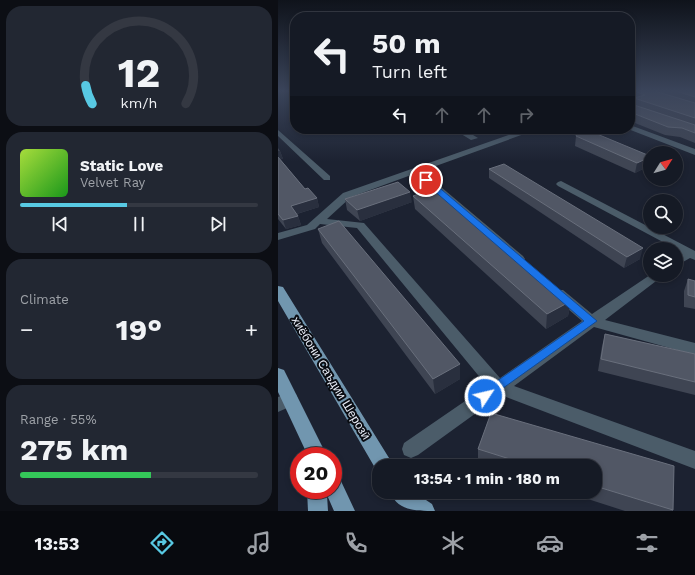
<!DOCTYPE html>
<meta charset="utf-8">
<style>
:root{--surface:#151a25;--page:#222732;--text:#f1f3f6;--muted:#9da1a7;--line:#343842;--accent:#58c9e3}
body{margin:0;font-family:"Work Sans",sans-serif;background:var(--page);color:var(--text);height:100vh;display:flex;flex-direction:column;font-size:15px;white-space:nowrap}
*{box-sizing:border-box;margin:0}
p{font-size:13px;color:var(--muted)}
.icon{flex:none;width:22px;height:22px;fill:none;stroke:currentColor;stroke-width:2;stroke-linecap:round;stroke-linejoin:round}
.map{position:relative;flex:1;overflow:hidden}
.details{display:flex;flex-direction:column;gap:6px;padding:6px;background:#0c0e14;width:278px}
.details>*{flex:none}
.guide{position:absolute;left:12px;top:12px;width:345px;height:122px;border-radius:16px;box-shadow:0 2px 6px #0003,0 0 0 1px var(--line);background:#151a25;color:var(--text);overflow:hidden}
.needle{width:26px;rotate:53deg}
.fabs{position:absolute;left:365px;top:146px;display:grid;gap:8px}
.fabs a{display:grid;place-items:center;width:40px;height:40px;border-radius:50%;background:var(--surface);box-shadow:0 2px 6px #0003,0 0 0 1px var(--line);font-size:20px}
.speed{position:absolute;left:12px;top:447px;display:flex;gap:8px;font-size:20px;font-weight:700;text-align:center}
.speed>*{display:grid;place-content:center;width:52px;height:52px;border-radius:50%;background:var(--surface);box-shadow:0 2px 6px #0003,0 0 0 1px var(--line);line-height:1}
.speed .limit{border:6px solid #d22;background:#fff;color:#111}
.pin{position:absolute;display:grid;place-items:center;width:34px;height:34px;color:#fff;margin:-17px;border:2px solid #fff;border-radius:50%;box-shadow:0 1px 4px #0007}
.me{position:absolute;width:44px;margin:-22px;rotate:55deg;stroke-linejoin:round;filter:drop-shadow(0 0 3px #0008)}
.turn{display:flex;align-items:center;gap:14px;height:84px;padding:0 16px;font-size:18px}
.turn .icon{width:52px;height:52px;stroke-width:2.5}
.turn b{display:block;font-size:28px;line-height:34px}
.lanes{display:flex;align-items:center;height:38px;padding:0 16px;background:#0003;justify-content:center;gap:20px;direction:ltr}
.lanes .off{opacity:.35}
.big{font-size:30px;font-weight:700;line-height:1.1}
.details .widget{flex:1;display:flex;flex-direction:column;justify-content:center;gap:6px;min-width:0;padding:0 14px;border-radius:16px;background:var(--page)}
.details .dial{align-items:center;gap:0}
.dial svg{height:104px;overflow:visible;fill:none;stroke:var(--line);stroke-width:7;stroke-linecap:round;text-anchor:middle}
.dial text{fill:var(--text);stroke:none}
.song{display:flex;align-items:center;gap:12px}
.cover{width:48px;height:48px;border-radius:6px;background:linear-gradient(135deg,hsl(80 70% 55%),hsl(120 70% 35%))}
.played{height:4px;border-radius:2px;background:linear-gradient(90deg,var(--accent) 45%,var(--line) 45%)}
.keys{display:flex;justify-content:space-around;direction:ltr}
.heat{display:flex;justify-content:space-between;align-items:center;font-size:22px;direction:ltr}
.charge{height:6px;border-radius:3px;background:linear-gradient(90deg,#34c759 55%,var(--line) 0)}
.trip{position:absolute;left:94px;top:459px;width:230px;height:40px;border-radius:16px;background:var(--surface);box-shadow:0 2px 6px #0003,0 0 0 1px var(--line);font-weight:700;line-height:40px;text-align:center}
.menu{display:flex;height:64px;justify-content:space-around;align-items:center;background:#080a0f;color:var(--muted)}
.menu .icon{width:28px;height:28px}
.menu .on{color:var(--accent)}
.menu b{font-size:18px;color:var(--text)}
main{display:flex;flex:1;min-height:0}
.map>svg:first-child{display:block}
</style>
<main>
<section class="details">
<div class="widget dial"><svg viewBox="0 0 100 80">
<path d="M14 69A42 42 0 1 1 86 69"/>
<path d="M14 69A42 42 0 0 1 9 55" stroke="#58c9e3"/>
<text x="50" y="56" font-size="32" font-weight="700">12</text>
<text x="50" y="72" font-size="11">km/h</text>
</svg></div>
<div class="widget">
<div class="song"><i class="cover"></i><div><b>Static Love</b><p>Velvet Ray</p></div></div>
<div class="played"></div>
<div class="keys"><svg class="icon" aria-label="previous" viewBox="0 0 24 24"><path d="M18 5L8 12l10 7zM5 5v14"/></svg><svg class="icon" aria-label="pause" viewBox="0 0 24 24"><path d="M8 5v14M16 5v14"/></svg><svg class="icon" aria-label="next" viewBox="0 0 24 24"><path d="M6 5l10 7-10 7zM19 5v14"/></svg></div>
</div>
<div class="widget"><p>Climate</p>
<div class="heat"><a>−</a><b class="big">19°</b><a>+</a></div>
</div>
<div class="widget"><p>Range · 55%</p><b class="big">275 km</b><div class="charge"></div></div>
</section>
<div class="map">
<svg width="417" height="511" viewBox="0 0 417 511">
<rect width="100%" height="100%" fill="#1c2231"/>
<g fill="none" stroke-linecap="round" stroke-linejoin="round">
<!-- minor -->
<path fill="#4b5c69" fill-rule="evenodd" d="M 366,90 L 376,90 L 352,100 L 352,96 Z
M 352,125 L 417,149 L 417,155 L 350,129 L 352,129 Z
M 175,129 L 185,129 L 200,138 L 193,140 Z
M 248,129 L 260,129 L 144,171 L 245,256 L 247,259 L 245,262 L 237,262 L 136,174 L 73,197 L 49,219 L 86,223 L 222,378 L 304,321 L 275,296 L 273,293 L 275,290 L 285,290 L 314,314 L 372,275 L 386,275 L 327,320 L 417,343 L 417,355 L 316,327 L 236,386 L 417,451 L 417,469 L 223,395 L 140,455 L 133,458 L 126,455 L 124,449 L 126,443 L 209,386 L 79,228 L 42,224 L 37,229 L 0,240 L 0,233 L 29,225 L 65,193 Z
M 0,130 L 52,176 L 52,180 L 46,180 L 0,136 Z
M 283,181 L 417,251 L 417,260 L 412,258 L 398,266 L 398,256 L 403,253 L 398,249 L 280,186 L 278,184 L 280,182 Z
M 12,392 L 18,394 L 20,399 L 18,404 L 0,412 L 0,397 Z"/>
<!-- major -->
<path fill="#7196af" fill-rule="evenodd" d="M 0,286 L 5,287 L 116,466 L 101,466 L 100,473 L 0,301 Z
M 0,368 L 6,370 L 49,456 L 30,456 L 0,392 Z
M 55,476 L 62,479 L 77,511 L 56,511 L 49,495 L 50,511 L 30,511 L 29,490 L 55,490 Z
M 116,492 L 136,492 L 154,504 L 157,511 C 140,511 122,511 114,496 Z"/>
</g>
<!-- wall -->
<path fill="#3f4553" d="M 382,90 L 417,90 L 417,143 L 402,137 L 387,135 L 352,121 L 352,100 L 353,104 L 355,105 L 356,98 L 358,98 L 359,92 L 382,93 Z
M 298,136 L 371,166 L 357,173 L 297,146 Z
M 0,148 L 2,151 L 5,159 L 2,159 L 27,189 L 39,198 L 41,207 L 19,214 L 20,216 L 23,225 L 8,229 L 0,219 Z
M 211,169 L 362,259 L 346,268 L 211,178 Z
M 135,196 L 293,301 L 290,316 L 268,329 L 137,209 Z
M 67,199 L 134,202 L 82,221 L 69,210 Z
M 40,229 L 182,379 L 157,394 L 44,243 Z
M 410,279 L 417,281 L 417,309 L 406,307 L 406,291 Z
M 327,334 L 417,354 L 417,395 L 320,371 L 324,346 Z
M 213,413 L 396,466 L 395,510 L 395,511 L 347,511 L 288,492 L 317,492 L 317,466 L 207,466 L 200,464 L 200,449 Z"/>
<!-- shaded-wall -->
<path fill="#292f3e" d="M 352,90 L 361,90 L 352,94 Z
M 0,151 L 2,151 L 5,159 L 0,160 Z
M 372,157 L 372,161 L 371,166 L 357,173 L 359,163 Z
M 132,192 L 134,202 L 82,221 L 79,210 Z
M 39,198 L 41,207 L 15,215 L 13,206 Z
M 20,216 L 23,225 L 8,229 L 5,220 Z
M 365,248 L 362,259 L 346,268 L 349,257 Z
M 293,301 L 290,316 L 268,329 L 269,314 Z
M 182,364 L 182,379 L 157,394 L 155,379 Z"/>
<!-- building -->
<path fill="#515765" stroke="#696f7c" d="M 363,90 L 373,90 L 417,103 L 417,118 L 356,98 L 367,95 L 359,92 Z
M 395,90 L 417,90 L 417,97 Z
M 352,100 L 353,104 L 417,125 L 417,133 L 404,128 L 390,127 L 352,112 Z
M 301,129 L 307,129 L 372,156 L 372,157 L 359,163 L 298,136 Z
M 0,157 L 27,189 L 30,188 L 39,198 L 13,206 L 20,216 L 5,220 L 0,214 Z
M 226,164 L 365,248 L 349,257 L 211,169 Z
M 120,182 L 132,192 L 79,210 L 67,199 Z
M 155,189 L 293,301 L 269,314 L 135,196 Z
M 61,221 L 182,364 L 155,379 L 40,229 Z
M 410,279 L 417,281 L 417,297 L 410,295 Z
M 327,334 L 417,354 L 417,382 L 323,359 Z
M 213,413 L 396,466 L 395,510 L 317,486 L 317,466 L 254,466 L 200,449 Z"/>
<!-- sky -->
<linearGradient id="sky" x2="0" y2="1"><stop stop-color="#0f131b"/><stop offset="0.56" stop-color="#3a445a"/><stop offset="1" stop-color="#3a445a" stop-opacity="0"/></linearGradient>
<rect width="417" height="162" fill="url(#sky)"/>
<!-- route -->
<path fill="#1a73e8" stroke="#114b97" d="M 146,179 L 151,179 L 319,321 L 207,401 L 203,400 L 201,396 L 203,392 L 306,321 L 146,182 Z"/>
<g text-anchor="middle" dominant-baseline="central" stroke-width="4" stroke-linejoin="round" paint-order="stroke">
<!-- near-street labels -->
<g font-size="12" fill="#eaeef8" stroke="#090c12">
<text transform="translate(53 378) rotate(59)">хиёбони Саъдии Шерозӣ</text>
</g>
</g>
</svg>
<div class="fabs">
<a><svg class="needle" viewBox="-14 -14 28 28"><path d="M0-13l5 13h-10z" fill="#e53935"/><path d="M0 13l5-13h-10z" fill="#9da1a7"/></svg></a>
<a><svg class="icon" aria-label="search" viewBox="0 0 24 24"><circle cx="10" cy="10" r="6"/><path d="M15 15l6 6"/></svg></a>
<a><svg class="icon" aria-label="layers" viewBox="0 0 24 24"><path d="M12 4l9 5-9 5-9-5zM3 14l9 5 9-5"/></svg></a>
</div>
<div class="speed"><div class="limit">20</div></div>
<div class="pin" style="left:148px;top:180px;background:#d93025"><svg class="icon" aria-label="arrive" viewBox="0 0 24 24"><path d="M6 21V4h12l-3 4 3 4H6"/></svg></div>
<svg class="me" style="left:207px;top:396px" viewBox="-20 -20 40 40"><circle r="17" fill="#1a73e8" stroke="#fff" stroke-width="3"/><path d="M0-11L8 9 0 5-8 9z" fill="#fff"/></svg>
<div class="trip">13:54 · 1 min · 180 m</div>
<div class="guide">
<div class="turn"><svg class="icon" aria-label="left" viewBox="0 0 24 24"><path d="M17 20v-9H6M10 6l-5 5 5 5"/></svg><div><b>50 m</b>Turn left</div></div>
<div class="lanes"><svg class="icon" aria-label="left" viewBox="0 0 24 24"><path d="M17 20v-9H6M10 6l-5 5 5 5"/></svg><svg class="icon off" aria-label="ahead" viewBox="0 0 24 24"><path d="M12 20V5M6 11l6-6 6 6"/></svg><svg class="icon off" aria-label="ahead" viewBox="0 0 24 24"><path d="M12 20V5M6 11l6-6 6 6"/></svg><svg class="icon off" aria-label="right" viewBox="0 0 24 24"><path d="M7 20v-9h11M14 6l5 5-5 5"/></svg></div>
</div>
</div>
</main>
<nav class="menu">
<b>13:53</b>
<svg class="icon on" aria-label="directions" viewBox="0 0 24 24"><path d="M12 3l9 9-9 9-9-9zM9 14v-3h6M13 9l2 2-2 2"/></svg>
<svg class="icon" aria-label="music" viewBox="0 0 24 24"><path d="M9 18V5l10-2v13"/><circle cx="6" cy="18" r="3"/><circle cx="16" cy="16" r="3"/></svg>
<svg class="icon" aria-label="phone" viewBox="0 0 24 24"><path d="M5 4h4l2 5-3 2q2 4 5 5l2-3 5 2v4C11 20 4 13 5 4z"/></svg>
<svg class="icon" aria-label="climate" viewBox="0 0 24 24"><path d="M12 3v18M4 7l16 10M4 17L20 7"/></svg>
<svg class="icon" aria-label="car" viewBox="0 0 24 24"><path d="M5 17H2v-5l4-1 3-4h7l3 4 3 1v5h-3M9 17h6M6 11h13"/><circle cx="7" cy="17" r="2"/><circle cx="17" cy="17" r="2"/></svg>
<svg class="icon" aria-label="filters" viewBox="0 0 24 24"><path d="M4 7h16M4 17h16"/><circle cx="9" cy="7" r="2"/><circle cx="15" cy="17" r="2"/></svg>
</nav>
